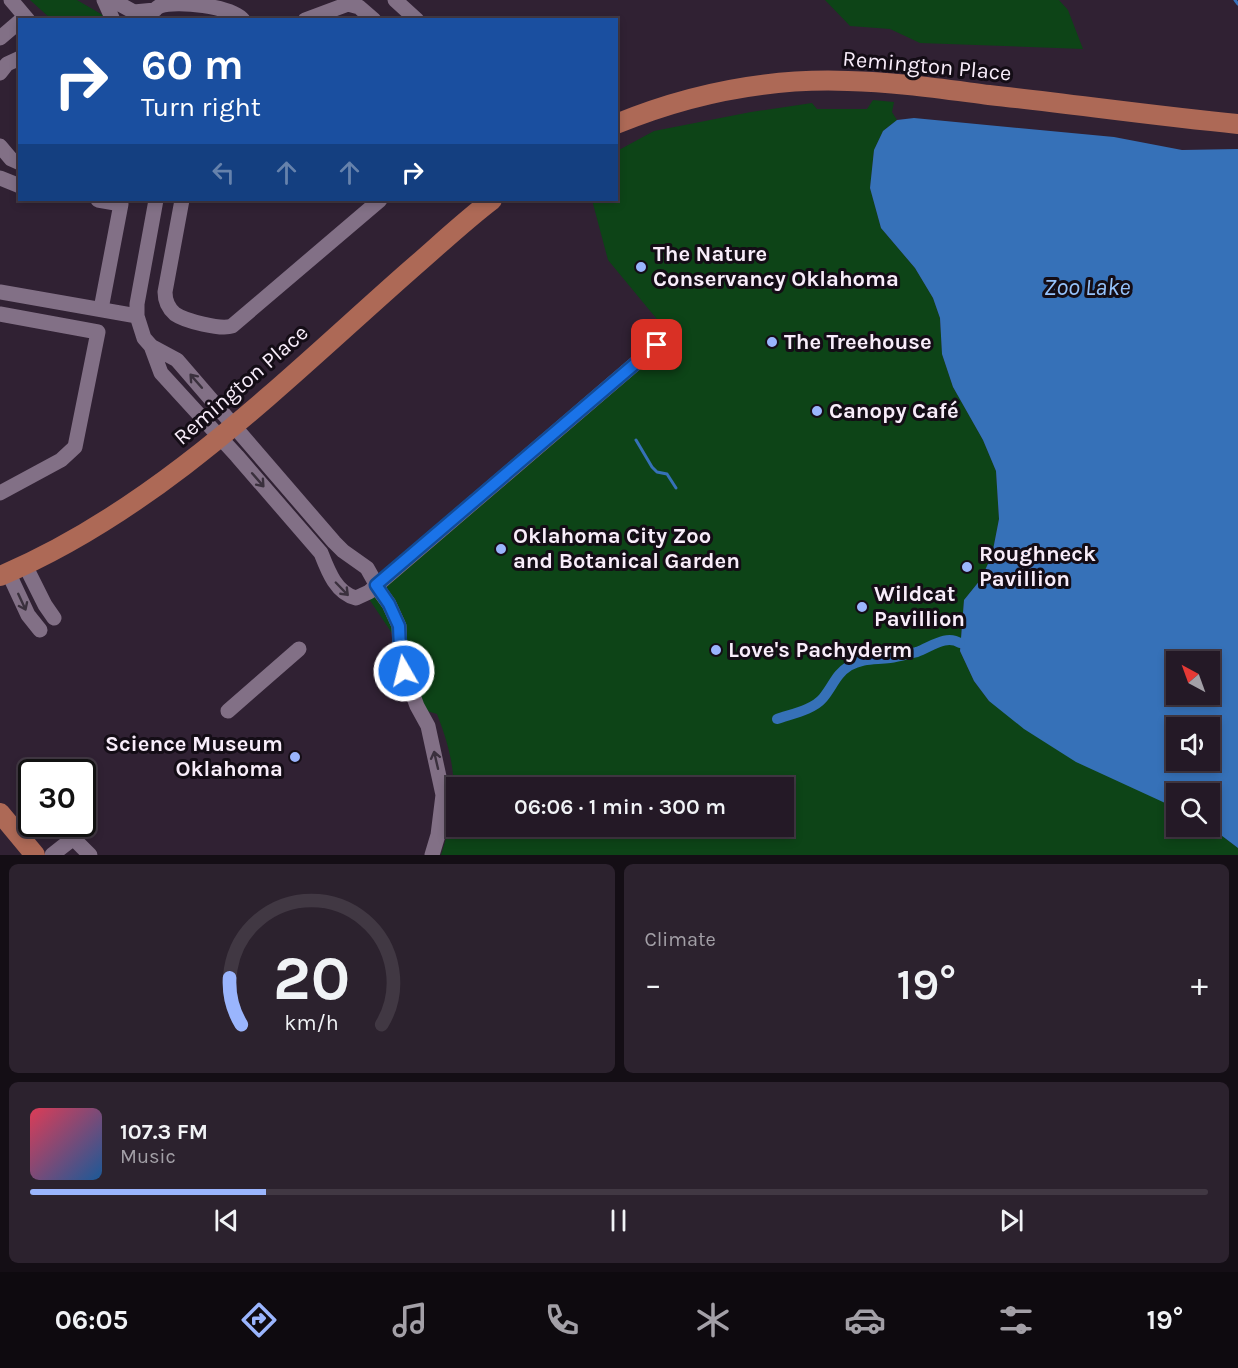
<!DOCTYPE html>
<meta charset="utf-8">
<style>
:root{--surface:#241926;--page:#2c222e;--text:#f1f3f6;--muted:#a3a0a7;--line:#413843;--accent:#9ab5fd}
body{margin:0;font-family:Karla,sans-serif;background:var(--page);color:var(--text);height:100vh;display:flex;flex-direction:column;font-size:22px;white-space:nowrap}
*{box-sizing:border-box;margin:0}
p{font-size:20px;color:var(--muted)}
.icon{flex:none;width:33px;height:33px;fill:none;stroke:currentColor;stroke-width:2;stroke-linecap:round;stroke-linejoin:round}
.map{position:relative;height:855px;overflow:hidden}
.sheet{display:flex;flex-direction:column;gap:9px;padding:9px;background:#140e15;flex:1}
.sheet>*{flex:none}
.guide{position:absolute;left:18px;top:18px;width:600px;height:183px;border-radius:0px;box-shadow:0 3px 9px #0003,0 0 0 2px var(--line);background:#1a4fa0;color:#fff;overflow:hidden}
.needle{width:39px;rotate:319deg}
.fabs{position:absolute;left:1166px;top:651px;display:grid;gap:12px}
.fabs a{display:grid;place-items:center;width:54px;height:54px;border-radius:0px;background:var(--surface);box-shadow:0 3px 9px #0003,0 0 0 2px var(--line);font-size:30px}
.speed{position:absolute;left:18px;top:759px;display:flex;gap:12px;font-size:30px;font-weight:700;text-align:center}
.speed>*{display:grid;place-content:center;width:78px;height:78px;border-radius:50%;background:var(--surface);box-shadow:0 3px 9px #0003,0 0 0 2px var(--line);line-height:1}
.speed .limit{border:3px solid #111;border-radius:9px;background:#fff;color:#111}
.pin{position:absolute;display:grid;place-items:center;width:51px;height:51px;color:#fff;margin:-26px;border-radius:12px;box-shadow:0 3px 9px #0006}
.me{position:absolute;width:66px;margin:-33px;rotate:352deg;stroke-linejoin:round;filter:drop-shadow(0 0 4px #0008)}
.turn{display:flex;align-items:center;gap:21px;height:126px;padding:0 24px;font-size:27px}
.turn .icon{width:78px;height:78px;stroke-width:2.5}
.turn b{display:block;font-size:42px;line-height:51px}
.lanes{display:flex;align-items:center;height:57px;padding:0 24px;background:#0003;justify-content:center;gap:30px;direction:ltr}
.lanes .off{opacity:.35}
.big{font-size:45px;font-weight:600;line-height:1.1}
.sheet .card{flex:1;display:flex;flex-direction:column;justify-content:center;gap:9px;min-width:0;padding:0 21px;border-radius:9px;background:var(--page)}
.sheet .dial{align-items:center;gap:0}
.dial svg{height:156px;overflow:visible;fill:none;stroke:var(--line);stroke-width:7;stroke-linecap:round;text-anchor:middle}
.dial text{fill:var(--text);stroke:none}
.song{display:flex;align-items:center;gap:18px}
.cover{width:72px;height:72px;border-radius:9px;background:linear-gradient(135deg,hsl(350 70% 55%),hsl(210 70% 35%))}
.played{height:6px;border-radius:3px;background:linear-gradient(90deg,var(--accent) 20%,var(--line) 20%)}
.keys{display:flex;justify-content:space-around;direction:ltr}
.heat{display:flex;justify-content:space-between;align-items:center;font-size:33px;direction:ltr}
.sheet .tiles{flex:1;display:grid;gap:9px;grid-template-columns:1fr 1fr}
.card:last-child{grid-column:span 2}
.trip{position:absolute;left:446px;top:777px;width:348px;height:60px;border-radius:0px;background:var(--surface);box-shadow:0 3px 9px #0003,0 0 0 2px var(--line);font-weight:600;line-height:60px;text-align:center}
.menu{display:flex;height:96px;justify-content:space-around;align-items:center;background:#0e0a0f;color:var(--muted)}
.menu .icon{width:42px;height:42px}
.menu .current{color:var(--accent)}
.menu b{font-size:27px;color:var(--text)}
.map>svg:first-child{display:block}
</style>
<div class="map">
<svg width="1238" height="855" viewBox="0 0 1238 855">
<rect width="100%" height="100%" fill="#302133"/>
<!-- green -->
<path fill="#0d4417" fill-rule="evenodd" d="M 30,0 L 77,0 L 101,14 L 106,19 L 51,19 Z
M 825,0 L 1059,0 L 1068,10 L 1083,49 L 920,43 L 890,29 L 850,26 Z
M 873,100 L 894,102 L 892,112 L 897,120 L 883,131 L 874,150 L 870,188 L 881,228 L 915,268 L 933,298 L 940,318 L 942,354 L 953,387 L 983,440 L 996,471 L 999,519 L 992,555 L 981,579 L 964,600 L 960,651 L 974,681 L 989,701 L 1176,808 L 1176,826 L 1209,826 L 1238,848 L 1238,855 L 441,855 C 459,800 458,768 437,714 L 427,711 L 421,703 L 418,672 L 369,599 L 662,347 L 665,329 L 608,260 L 592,200 L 616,200 L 617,151 L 654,131 L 751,112 L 812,103 L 817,109 L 867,109 ZM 456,788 L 783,788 L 783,826 L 456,826 Z"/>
<!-- water -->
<path fill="#3671b8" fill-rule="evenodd" d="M 914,118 L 1114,137 L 1182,150 L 1238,149 L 1238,848 L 1209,826 L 1209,794 L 1176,794 L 1176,808 L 1076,762 L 1024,729 L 989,701 L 974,681 L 960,651 L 964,600 L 981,579 L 992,555 L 999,519 L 996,471 L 983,440 L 953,387 L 942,354 L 940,318 L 933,298 L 915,268 L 881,228 L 870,188 L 874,150 L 883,131 L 897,120 ZM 1176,662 L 1209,662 L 1209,694 L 1176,694 ZM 1176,728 L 1209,728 L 1209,760 L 1176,760 Z"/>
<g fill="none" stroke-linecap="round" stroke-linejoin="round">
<!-- stream -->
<path stroke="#3671b8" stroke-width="3" d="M 1235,0 L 1238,4
M 636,440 L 652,467 L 657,472 L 667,474 L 676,488"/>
<!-- canal -->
<path stroke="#3671b8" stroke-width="10" d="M 777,719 C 791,714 813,710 823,698 C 833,686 836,674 849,666 C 863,658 875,660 890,658 C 899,657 908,654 917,652 C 931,647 946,634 960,643"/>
<!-- minor -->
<path stroke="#827086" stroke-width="15" d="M 11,0 L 28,20
M 104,0 L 113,20
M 112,0 L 134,12 L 155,10
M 395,0 L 417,20
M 146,20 C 150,15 155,8 160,6 C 176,0 232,6 243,20
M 305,20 L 348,4 L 359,7 L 374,20
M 0,38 L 20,21
M 0,73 L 7,64 L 20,58
M 0,146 L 11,159 L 20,163
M 0,178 L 20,186
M 98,200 L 121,204 L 101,309
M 156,200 L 137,304 L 137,316 L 144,338 L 151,346 L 161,373 L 237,456 L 321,553 C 328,571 336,593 356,598 L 369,592 L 657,345
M 182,200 L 165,292 C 165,301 168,308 175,314 C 185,321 221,330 232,326 L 380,200
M 0,292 L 137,316
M 0,314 L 98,332 L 75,447 L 61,460 L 0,493
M 151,346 L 177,360 L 334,542 L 343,551 L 367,568 L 381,593 L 389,604 L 399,626 L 400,650 L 404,671 L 417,706 L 428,726 L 443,795 L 438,835 L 432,855
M 25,565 L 45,605 L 54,618
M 8,572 L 28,615 L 40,630
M 228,711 L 299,649
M 52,855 L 71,840 L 76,841 L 90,855"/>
<!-- major -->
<path stroke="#ad6956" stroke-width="20" d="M 616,124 C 689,94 769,78 848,81 C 895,82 942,89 989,95 C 1072,104 1155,116 1238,124
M 0,576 C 157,510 283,382 409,271 C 437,247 463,222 492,200
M 0,813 L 35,855"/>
</g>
<!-- one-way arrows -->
<defs><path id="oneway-shaft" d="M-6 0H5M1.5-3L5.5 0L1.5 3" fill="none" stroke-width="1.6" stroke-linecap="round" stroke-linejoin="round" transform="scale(1.5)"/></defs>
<g stroke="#3a303d">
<use href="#oneway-shaft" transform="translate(196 381) rotate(-131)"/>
<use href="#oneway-shaft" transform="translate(258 480) rotate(49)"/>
<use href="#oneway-shaft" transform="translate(342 589) rotate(46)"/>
<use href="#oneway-shaft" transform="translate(22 602) rotate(65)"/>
<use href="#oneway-shaft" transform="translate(436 760) rotate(-103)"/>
</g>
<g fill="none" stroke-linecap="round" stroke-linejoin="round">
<!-- route casing -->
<g stroke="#114b97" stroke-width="15">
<path id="route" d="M 404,671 L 400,650 L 399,626 L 389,604 L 376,585 L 657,345"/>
</g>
<!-- route -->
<use href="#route" stroke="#1a73e8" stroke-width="10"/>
</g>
<!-- markers -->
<g fill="#9ab5fd" stroke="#140d16" stroke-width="2">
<circle cx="641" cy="267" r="6"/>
<circle cx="772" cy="342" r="6"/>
<circle cx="817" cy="411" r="6"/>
<circle cx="501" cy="549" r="6"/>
<circle cx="967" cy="567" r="6"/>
<circle cx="862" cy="607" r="6"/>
<circle cx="716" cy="650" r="6"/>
<circle cx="295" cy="757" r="6"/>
</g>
<g text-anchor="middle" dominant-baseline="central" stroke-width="6" stroke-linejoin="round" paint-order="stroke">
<!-- street labels -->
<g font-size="22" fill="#f8edfa" stroke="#140d16">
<text transform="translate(927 66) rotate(5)">Remington Place</text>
<text transform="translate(241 385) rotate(-41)">Remington Place</text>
</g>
<!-- poi labels -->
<g font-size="22" font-weight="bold" fill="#f8edfa" stroke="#140d16" text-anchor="start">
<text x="653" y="254">The Nature<tspan x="653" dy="25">Conservancy Oklahoma</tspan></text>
<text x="784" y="342">The Treehouse</text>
<text x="829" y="411">Canopy Café</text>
<text x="513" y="536">Oklahoma City Zoo<tspan x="513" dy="25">and Botanical Garden</tspan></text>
<text x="979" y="554">Roughneck<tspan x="979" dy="25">Pavillion</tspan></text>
<text x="874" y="594">Wildcat<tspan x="874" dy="25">Pavillion</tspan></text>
<text x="728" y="650">Love's Pachyderm</text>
<text x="283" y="744" text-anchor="end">Science Museum<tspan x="283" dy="25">Oklahoma</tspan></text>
</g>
<!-- water labels -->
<g font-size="24" font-style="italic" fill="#96c3fc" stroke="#140d16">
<text x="1087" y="287">Zoo Lake</text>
</g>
</g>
</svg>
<div class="fabs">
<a><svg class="needle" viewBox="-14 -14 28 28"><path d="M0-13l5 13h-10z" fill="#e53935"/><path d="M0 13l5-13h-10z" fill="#a3a0a7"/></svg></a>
<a><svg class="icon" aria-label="sound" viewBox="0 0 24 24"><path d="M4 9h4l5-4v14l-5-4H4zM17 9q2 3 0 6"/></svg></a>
<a><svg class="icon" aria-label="search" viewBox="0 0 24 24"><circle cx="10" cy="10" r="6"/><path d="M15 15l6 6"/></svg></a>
</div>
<div class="speed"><div class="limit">30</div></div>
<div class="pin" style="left:657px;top:345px;background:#d93025"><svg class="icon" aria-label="arrive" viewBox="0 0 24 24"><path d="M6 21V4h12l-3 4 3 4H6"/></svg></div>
<svg class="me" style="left:404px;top:671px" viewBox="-20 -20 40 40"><circle r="17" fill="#1a73e8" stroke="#fff" stroke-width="3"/><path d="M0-11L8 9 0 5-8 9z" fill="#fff"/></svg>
<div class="trip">06:06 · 1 min · 300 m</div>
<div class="guide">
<div class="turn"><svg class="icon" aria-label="right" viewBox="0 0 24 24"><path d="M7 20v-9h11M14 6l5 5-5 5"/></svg><div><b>60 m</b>Turn right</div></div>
<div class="lanes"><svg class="icon off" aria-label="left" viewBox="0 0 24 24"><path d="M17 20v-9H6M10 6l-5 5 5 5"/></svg><svg class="icon off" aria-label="ahead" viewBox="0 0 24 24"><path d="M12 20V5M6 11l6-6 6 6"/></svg><svg class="icon off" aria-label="ahead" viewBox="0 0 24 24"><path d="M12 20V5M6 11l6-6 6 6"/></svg><svg class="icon" aria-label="right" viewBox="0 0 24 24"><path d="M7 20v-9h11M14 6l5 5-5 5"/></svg></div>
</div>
</div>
<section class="sheet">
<div class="tiles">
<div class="card dial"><svg viewBox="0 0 100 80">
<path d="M14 69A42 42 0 1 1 86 69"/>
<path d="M14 69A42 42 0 0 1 8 45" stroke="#9ab5fd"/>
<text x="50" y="56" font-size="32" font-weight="700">20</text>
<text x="50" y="72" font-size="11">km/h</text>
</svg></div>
<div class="card"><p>Climate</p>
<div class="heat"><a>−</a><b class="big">19°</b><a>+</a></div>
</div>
<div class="card">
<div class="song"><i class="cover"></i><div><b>107.3 FM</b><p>Music</p></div></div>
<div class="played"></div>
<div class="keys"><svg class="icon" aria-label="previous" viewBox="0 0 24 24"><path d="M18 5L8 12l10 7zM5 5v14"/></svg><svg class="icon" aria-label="pause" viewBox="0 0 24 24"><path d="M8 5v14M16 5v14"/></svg><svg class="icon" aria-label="next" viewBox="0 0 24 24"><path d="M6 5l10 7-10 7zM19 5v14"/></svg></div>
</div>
</div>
</section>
<nav class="menu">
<b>06:05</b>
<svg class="icon current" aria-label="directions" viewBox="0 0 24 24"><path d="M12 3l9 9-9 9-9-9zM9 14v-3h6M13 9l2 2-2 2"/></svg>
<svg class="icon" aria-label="music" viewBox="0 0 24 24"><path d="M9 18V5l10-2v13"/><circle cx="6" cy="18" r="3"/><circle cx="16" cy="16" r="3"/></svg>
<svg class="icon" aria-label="phone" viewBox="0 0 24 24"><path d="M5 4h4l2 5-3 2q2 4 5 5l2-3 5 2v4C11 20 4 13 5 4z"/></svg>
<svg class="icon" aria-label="climate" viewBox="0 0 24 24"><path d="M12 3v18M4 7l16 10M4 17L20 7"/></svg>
<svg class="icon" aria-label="car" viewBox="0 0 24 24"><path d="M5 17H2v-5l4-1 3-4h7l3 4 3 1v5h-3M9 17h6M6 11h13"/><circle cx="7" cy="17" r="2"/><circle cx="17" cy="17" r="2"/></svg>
<svg class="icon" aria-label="filters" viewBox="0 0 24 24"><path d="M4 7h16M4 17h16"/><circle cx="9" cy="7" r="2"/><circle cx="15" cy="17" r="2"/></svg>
<b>19°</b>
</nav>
